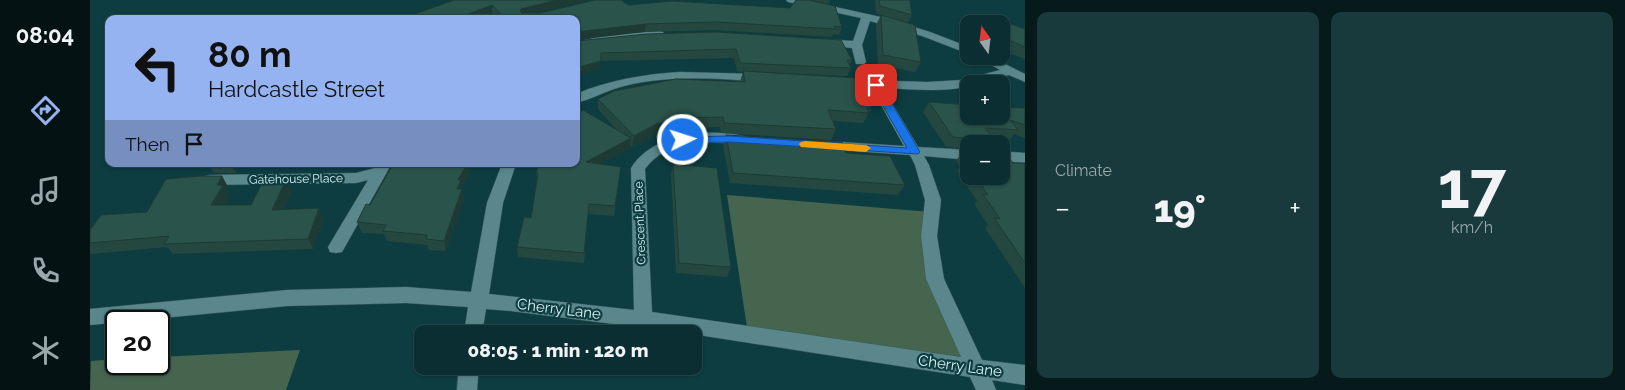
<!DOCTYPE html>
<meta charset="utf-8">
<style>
:root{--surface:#0a2e31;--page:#183a3d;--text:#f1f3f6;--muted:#99a8ab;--line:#2a4a4d;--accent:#95b2f1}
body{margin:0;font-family:Raleway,sans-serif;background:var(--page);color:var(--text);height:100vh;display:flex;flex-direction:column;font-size:19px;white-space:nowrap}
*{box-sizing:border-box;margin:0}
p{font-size:16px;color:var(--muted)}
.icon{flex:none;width:28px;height:28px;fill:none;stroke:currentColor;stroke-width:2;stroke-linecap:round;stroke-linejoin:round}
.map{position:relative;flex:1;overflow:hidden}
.side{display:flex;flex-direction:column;gap:12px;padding:12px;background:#06191b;width:600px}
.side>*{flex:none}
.hud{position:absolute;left:15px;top:15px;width:475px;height:152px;border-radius:10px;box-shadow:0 1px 4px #0004,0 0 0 1px var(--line);background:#95b2f1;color:#111;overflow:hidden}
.needle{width:32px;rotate:346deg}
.fabs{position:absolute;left:870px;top:15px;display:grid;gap:10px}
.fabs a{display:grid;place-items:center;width:50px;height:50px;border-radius:10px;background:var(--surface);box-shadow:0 1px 4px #0004,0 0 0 1px var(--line);font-size:25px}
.speed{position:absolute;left:15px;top:310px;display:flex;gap:10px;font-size:25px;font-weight:700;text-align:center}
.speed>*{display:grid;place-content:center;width:65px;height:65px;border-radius:50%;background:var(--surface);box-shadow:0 1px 4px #0004,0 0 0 1px var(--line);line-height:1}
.speed .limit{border:2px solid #111;border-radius:8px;background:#fff;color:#111}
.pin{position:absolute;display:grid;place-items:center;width:42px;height:42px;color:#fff;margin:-21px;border-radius:10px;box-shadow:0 2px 8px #0006}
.me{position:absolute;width:55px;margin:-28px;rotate:86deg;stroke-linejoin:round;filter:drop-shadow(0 0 4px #0008)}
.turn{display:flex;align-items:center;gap:18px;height:105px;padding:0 20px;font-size:22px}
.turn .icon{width:65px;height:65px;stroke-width:2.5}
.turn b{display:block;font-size:35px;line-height:42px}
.then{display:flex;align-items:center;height:48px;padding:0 20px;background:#0003;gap:10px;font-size:19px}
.big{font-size:38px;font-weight:800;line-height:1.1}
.side .tile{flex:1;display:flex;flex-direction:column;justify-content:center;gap:8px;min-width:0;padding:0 18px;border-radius:10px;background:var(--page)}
.side .dial{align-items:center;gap:0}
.dial b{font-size:65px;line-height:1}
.heat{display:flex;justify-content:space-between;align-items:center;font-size:28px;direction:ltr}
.side .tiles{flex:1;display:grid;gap:12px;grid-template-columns:repeat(2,1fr)}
.trip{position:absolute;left:324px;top:325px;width:288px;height:50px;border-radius:10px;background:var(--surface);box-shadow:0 1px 4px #0004,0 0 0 1px var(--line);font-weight:800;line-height:50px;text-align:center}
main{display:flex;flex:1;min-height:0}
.tab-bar{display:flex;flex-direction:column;width:90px;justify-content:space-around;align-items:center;background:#041214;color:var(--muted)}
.tab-bar .icon{width:35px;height:35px}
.tab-bar .current{color:var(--accent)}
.tab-bar b{font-size:22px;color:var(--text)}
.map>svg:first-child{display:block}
</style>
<main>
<nav class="tab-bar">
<b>08:04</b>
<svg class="icon current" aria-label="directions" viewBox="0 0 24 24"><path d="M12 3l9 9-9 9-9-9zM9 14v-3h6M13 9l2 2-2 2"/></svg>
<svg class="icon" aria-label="music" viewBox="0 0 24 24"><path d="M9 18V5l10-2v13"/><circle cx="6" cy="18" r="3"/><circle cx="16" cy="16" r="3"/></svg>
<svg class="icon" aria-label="phone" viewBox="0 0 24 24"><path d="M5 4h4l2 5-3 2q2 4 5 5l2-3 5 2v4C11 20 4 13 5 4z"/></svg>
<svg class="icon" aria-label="climate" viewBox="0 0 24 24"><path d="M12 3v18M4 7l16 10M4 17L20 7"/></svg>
</nav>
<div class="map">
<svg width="935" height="390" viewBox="0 0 935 390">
<rect width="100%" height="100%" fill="#0d3d41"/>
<!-- green -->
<path fill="#46654f" d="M 637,195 L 841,212 L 839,236 L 887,369 L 658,334 Z
M 210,350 L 196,390 L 0,390 L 1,361 L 26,359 L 26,364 L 69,364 L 69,357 Z"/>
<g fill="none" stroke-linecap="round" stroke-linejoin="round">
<!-- minor casing -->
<g stroke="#38585b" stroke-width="1">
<path id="minor" d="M 696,0 L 714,0 L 795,18 L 840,32 L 879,47 L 879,54 L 832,36 L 780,21 L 772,45 L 776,62 L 774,64 L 766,64 L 762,48 L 734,45 L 729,42 L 734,39 L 763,41 L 771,18 L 698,2 Z
M 569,31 L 573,32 L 574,34 L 573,36 L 516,41 L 486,48 L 486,42 L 516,35 Z
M 885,56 L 899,56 L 935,74 L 935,82 L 919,75 L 886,84 L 879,84 L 879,86 C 852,93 821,89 793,88 L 828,147 L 879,150 L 879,160 L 834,156 L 839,165 L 851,200 L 847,236 L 854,279 L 892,360 L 935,365 L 935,385 L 902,380 L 906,390 L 886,390 L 880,377 L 602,334 L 421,311 L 396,309 L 392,334 L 374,334 L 378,307 L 316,303 L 197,306 L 0,325 L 0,309 L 197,290 L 316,287 L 381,292 L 397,203 L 412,164 L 426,164 L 413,203 L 399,294 L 544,310 L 541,168 C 562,133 621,127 658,137 L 660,140 L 658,143 L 653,144 C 618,142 579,137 555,169 L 562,312 L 871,357 L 836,279 L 831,236 L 835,200 L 825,165 L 820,155 L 734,149 L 729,148 L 727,145 L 729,142 L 734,141 L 814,146 L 781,87 L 751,86 L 745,82 L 747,79 L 837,82 L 872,80 L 910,70 Z
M 590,72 L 670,74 L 676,78 L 670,82 C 625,78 579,75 534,86 C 518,90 502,99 486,103 L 486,94 C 519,80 555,74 590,72 Z
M 911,151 L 935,153 L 935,163 L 911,161 Z
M 290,164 L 297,165 L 299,168 L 297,172 L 252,252 L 246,253 L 240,252 L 238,247 L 278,180 L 266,183 L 120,185 L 115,184 L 113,180 L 115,176 L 120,175 L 266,173 L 285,168 Z
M 369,366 L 389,366 L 387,390 L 367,390 Z"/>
</g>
<!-- minor -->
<use href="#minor" fill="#5a878b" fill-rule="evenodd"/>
</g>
<!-- wall -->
<path fill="#244840" d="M 364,0 L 448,13 L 538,5 L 752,27 L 749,35 L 743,34 L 742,37 L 625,30 L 555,32 L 486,19 L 408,19 L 402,13 L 388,19 L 311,19 Z
M 720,0 L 740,0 L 739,4 Z
M 785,0 L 820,0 L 822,15 L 818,23 L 831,62 L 825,72 L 788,65 L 786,25 L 791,15 L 786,14 Z
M 911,24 L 935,29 L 935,59 L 911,50 Z
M 557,34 L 762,60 L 760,65 L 761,68 L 757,76 L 666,72 L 782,108 L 773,123 L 743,121 L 746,129 L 741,140 L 631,133 L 630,127 L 591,129 L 565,135 L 542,147 L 540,145 L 540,148 L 510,164 L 531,167 L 524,216 L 498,214 L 494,263 L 428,257 L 427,247 L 441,218 L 447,183 L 446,173 L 486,164 L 486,117 L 526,129 L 508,109 L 508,99 L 650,82 L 653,72 L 647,71 L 644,58 L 511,61 L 510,69 L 486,41 Z
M 839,102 L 935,108 L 935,138 L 924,134 L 920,139 L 904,139 L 908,144 L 879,144 L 879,149 L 856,147 L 833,112 Z
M 636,135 L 756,153 L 815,185 L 808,195 L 640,183 L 633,145 Z
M 873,151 L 879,151 L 879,176 L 911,176 L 923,163 L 935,163 L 935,288 L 895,228 L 898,225 L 884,204 L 887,201 L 867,171 L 870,167 L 866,161 Z
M 118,164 L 150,164 L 146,173 L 124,173 Z
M 303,164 L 384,164 L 372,187 L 374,200 L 356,251 L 339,250 L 337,245 L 297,241 L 294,234 L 272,233 L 267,222 L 280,205 Z
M 583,164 L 641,267 L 637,277 L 586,273 L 581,175 Z
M 132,176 L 138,187 L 136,190 L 140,195 L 134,205 L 161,205 L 202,191 L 193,210 L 234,219 L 223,249 L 83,254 L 77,247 L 1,254 L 0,253 L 0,230 L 57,212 Z"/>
<!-- shaded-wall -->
<path fill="#1d3b34" d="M 467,0 L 497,0 L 432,17 L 430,11 L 431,9 Z
M 402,5 L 402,13 L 388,19 L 366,19 Z
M 556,24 L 555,32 L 486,40 L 486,32 Z
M 511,61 L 510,69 L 486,76 L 486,68 Z
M 593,118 L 591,129 L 565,135 L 542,147 L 544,136 L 566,124 Z
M 541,138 L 540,148 L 495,172 L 496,162 Z
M 140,164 L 150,164 L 146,173 Z
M 377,164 L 384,164 L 372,187 L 374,200 L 356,251 L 354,241 L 367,189 L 368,180 Z
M 132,176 L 138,187 L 136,190 L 140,195 L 129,216 L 121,205 L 127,185 Z
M 196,180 L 202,191 L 188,220 L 182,210 Z
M 229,208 L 234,219 L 223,249 L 218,239 Z"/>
<!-- building -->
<path fill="#2a544b" stroke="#1d3b34" d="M 364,0 L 467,0 L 431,9 L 430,11 L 432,13 L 450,13 L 505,0 L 531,0 L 538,5 L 582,1 L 700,8 L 706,0 L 719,0 L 745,6 L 752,27 L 744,26 L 745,29 L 626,22 L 556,24 L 486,32 L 486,19 L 416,19 L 402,5 L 366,19 L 311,19 Z
M 789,0 L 820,0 L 822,15 L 790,6 Z
M 791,15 L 825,25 L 831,62 L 793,55 Z
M 912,21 L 935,29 L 935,47 L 911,37 L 911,24 L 906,24 Z
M 626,32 L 751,40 L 762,60 L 757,60 L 761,68 L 650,63 L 646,49 L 511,53 L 511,61 L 486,68 L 486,41 L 557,34 Z
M 653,71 L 768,78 L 782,108 L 777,108 L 779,113 L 738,110 L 746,129 L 634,123 L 633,117 L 593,118 L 566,124 L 544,136 L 508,99 L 524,91 L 586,79 L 655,82 Z
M 839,102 L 879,105 L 879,116 L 911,116 L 911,107 L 935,108 L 935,125 L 920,120 L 928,130 L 895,128 L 908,144 L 888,144 L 888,139 L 863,137 Z
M 493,110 L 541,138 L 496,162 L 531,167 L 525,206 L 499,204 L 494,253 L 427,247 L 434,217 L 441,218 L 448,173 L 446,173 L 449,164 L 486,164 L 486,134 L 488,134 L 486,133 L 486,117 Z
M 636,135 L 752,142 L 756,153 L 800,156 L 815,185 L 643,173 Z
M 911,148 L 923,163 L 935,163 L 935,263 L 904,218 L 910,219 L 893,194 L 898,195 L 885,176 L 911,176 Z
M 873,151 L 879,151 L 879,159 Z
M 874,161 L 879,161 L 879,167 Z
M 303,164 L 377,164 L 368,180 L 371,180 L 367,189 L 372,189 L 354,241 L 336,239 L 337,235 L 293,231 L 296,225 L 267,222 L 276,204 L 280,205 Z
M 583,164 L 627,168 L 641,267 L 589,263 Z
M 110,176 L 132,176 L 127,185 L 133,185 L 121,205 L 161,205 L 173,181 L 196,180 L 182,210 L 229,208 L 218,239 L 74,244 L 79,236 L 0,243 L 0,230 L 11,215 L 57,212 L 76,179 Z"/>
<!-- route -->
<path fill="#1a73e8" stroke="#114b97" d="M 786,82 L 791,85 L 830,152 L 828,154 L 640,142 L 593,143 L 588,140 L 593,137 L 640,136 L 817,148 L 781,85 Z"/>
<!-- slow -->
<path fill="#f59e0b" d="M 715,141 L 776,145 L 781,148 L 776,152 L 711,147 L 709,144 L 711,142 Z"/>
<g text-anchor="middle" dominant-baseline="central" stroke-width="4.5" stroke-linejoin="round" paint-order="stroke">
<!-- street labels -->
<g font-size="12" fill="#d8f0f2" stroke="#0d3d41">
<text transform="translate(206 179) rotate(-1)">Gatehouse Place</text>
<text transform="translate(550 223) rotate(-92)">Crescent Place</text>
</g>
<!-- near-street labels -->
<g font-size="15" fill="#d8f0f2" stroke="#0d3d41">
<text transform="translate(469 309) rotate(7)">Cherry Lane</text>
<text transform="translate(870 366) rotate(8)">Cherry Lane</text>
</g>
</g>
</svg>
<div class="fabs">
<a><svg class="needle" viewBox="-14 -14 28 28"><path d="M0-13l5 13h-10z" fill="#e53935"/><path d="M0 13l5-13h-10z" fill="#99a8ab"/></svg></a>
<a>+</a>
<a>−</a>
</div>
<div class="speed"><div class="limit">20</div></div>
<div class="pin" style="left:786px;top:85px;background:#d93025"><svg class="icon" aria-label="arrive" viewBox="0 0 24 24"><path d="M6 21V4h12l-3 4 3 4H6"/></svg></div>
<svg class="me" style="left:593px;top:140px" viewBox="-20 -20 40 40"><circle r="17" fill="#1a73e8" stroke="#fff" stroke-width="3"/><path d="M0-11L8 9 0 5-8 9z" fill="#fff"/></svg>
<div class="trip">08:05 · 1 min · 120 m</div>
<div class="hud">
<div class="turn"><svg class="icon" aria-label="left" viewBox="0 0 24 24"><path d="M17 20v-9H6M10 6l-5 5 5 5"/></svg><div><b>80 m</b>Hardcastle Street</div></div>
<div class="then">Then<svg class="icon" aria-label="arrive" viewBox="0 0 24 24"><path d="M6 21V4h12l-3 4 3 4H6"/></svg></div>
</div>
</div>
<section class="side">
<div class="tiles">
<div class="tile"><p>Climate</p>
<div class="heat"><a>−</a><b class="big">19°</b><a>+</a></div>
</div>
<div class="tile dial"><b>17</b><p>km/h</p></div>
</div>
</section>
</main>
